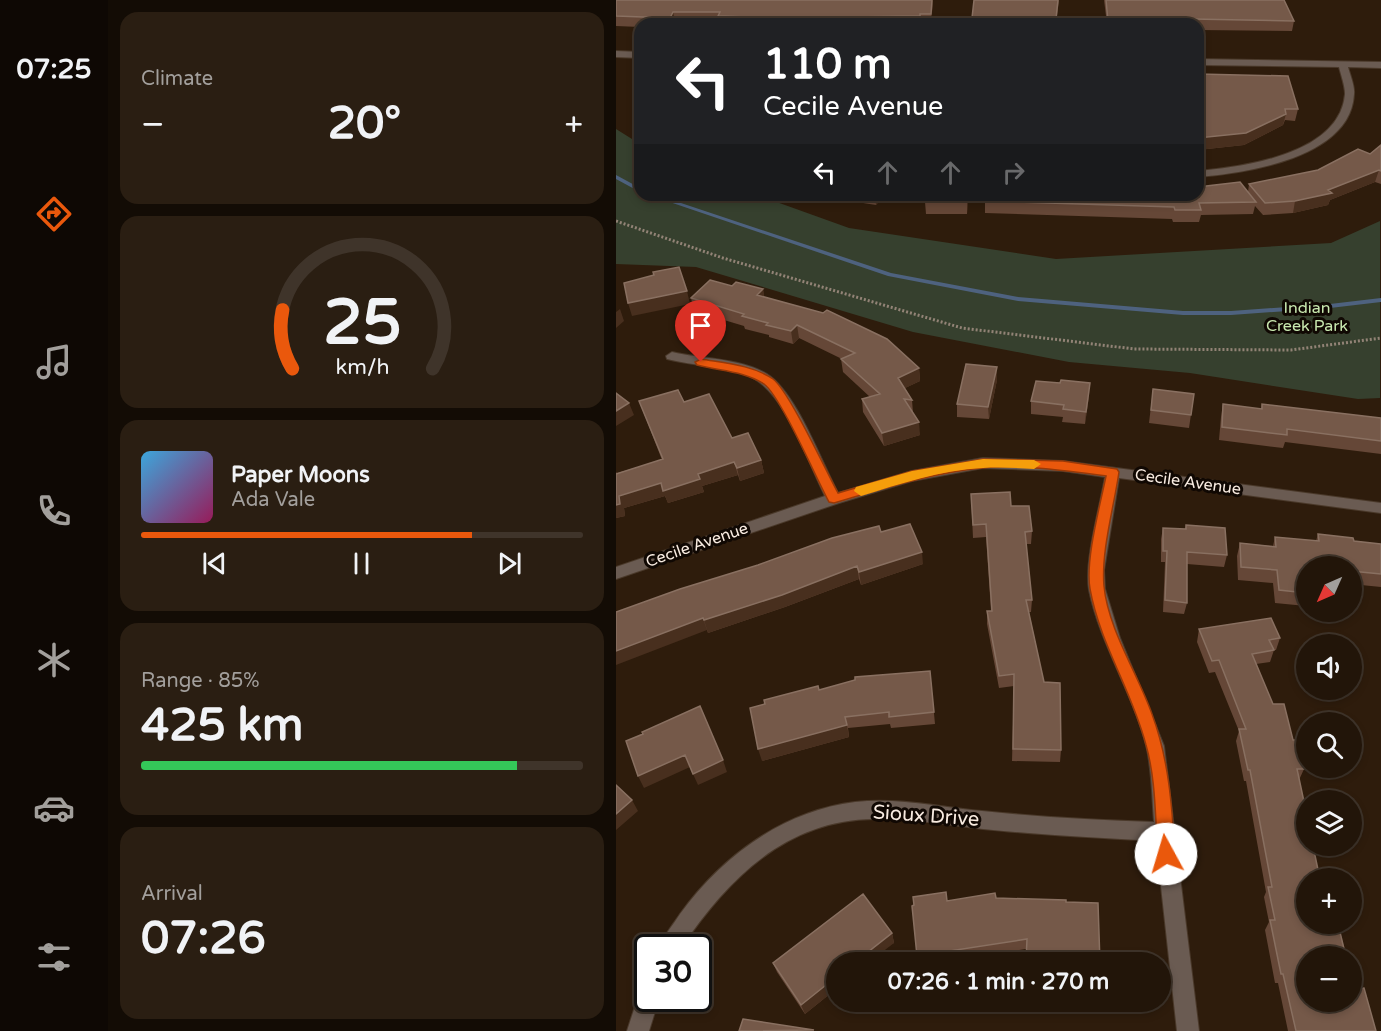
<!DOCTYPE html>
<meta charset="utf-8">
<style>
:root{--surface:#221509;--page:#2a1e12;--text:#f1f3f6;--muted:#a29f9c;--line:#3f342a;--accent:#ea580c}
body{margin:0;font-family:"Varela Round",sans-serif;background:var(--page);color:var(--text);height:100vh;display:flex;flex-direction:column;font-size:22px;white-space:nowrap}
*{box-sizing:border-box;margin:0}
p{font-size:20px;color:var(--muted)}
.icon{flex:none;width:33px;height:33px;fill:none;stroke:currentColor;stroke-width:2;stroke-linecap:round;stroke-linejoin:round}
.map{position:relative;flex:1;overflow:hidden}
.side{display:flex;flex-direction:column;gap:12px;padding:12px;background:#130c05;width:508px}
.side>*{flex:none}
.top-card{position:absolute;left:18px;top:18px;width:570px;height:183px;border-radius:18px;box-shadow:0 3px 9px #0003,0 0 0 2px var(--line);background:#202124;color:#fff;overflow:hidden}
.needle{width:39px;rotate:225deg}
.tools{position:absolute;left:680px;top:556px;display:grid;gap:12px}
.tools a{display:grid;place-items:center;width:66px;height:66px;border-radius:50%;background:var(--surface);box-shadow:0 3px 9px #0003,0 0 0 2px var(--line);font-size:30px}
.speed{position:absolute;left:18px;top:934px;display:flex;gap:12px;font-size:30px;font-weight:700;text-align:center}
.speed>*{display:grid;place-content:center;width:78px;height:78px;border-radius:50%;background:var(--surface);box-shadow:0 3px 9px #0003,0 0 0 2px var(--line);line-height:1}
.speed .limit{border:3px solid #111;border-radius:9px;background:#fff;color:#111}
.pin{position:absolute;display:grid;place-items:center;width:51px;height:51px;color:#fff;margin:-62px -26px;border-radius:50% 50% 50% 0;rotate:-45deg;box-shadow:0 0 6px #0007}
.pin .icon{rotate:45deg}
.me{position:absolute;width:66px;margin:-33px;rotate:354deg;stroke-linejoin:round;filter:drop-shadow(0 0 4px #0008)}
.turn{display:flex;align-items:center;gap:21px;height:126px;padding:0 30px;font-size:27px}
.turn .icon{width:78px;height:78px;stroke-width:2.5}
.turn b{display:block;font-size:42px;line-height:51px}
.lanes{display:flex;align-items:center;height:57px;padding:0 30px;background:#0003;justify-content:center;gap:30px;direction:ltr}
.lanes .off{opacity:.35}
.big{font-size:45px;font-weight:800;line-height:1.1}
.side .widget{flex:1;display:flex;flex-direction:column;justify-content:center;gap:9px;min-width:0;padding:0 21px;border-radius:18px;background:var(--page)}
.side .dial{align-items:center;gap:0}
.dial svg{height:156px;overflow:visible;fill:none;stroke:var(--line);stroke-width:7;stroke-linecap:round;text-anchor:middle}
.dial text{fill:var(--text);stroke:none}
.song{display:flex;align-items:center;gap:18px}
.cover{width:72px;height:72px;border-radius:9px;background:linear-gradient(135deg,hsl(200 70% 55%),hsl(330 70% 35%))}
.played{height:6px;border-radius:3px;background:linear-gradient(90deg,var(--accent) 75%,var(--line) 75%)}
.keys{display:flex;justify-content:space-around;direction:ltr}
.heat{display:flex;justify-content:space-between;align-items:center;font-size:33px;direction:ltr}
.charge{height:9px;border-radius:4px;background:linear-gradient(90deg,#34c759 85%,var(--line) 0)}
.trip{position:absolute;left:210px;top:952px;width:345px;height:60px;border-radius:30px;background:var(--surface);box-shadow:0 3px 9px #0003,0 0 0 2px var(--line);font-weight:800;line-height:60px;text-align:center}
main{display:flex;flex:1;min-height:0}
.tabs{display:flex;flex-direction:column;width:108px;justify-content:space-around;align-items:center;background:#0e0804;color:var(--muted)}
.tabs .icon{width:42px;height:42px}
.tabs .selected{color:var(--accent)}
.tabs b{font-size:27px;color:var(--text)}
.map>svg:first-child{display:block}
</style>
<main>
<nav class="tabs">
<b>07:25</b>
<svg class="icon selected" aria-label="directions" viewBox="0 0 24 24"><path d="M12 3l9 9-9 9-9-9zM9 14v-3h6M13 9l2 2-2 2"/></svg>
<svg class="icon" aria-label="music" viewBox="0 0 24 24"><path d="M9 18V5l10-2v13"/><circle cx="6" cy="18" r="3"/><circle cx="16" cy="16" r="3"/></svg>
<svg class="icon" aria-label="phone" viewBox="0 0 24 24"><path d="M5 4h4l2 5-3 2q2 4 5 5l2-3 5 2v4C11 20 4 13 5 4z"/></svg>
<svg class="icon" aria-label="climate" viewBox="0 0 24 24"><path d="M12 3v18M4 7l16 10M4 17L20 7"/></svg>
<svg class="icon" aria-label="car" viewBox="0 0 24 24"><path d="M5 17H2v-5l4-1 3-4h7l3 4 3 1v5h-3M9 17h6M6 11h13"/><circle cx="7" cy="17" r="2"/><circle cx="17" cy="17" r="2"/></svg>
<svg class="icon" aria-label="filters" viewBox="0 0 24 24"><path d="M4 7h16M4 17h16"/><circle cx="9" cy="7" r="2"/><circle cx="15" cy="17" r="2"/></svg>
</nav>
<section class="side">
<div class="widget"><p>Climate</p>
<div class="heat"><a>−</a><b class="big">20°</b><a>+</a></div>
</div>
<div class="widget dial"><svg viewBox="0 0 100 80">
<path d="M14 69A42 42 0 1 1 86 69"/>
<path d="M14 69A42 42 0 0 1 9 39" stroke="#ea580c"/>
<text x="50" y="56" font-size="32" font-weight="700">25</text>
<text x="50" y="72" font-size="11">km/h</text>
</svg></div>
<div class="widget">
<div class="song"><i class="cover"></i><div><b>Paper Moons</b><p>Ada Vale</p></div></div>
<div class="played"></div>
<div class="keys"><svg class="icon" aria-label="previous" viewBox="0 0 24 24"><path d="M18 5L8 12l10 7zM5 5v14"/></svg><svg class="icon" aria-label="pause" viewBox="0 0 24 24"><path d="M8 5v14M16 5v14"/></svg><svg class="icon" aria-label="next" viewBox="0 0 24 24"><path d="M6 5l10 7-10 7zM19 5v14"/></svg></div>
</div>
<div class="widget"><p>Range · 85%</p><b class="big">425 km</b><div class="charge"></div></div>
<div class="widget"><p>Arrival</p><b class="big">07:26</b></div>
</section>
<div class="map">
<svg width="765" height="1031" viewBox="0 0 765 1031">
<rect width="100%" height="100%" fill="#2e1c0c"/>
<!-- green -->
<path fill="#36402e" d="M 0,129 L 24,144 L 24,195 L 141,195 L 233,228 L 440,259 L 715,243 L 764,221 L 764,398 L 742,399 L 574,373 L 453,362 L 297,332 L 80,267 L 0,264 Z"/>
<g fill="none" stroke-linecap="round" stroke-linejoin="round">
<!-- stream -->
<path fill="#4e627f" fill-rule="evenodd" d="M 0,175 L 24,188 L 24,192 L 0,179 Z
M 33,195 L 41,195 L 275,273 L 402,297 L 567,311 L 615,311 L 714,304 L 765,298 L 765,302 L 714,308 L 615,315 L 567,315 L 402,301 L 272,276 Z"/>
<!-- minor casing -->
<g stroke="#4a392a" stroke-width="2">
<path id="minor" d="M 0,51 L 24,52 L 24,58 L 0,57 Z
M 582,59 L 765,62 L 765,68 L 732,67 C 734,75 739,86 738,94 C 735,158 630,173 582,177 L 582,171 C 628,167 724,154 729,94 C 729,86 725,75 723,67 L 582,65 Z
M 56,352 C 86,359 124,358 151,374 C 180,392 205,461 222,493 L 296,471 L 367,458 L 447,461 L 765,503 L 765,513 L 503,478 L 488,570 L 489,589 L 504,638 L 548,746 L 583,1031 L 561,1031 L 540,841 C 482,838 425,835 367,829 C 331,825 294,818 258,819 C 169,820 111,880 65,948 L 43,948 C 48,935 57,925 64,914 C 106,856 167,811 239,802 C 281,797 324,807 366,811 C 423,817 481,820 538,822 C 536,797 536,769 530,745 C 516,691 484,644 473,590 C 468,561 484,507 489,477 L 447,471 L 367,468 L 296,481 L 223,503 L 0,579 L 0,567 L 209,496 C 192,463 169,391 133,376 C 108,366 78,366 51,359 L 50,356 Z
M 32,988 L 32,999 L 43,999 L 33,1031 L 11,1031 L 24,991 Z"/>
</g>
<!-- path -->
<path stroke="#928376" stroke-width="3" stroke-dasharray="2 2" stroke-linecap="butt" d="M 0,221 L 107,258 L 346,328 L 518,349 L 675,350 L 765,338"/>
<!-- minor -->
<use href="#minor" fill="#6a5b52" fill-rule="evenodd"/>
</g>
<!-- wall -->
<path fill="#654737" d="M 0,0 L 317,0 L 315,24 L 103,24 L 103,22 L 60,23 L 58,24 L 24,24 L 24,27 L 0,26 Z
M 443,0 L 440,24 L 356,24 L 356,18 Z
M 488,0 L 668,0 L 678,21 L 676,31 L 582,30 L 582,24 L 491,24 Z
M 582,74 L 682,109 L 679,121 L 669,120 L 667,125 L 628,145 L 582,150 Z
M 765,145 L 765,184 L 759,182 L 714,200 L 712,205 L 677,213 L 647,215 L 639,206 L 637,214 L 585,215 L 583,222 L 557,222 L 556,219 L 369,213 L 369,195 L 632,192 L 633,184 L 702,170 L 754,154 Z
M 233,195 L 268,195 L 260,205 L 234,201 Z
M 310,195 L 352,195 L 351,214 L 310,214 L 309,202 Z
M 116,286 L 147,289 L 148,297 L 303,368 L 304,381 L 289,388 L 296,400 L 297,413 L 304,435 L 268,446 L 247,412 L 246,399 L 254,397 L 227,372 L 225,359 L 226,359 L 183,338 L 177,344 L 153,337 L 153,335 L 129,329 L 128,326 L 78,311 L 75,298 Z
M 381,367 L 381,380 L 373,419 L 341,417 L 341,404 Z
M 537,389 L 578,394 L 573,428 L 533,423 Z
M 473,396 L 469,424 L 446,422 L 447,417 L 415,414 L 415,401 Z
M 23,401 L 68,402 L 145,460 L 148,473 L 124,481 L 122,475 L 86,486 L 88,492 L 52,503 L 49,496 L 8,508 L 9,516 L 0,518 L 0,472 L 1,473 L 46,460 Z
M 607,404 L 645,409 L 646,404 L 765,418 L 765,454 L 669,442 L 667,448 L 603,440 L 605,417 Z
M 355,494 L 395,506 L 416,531 L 415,544 L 410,544 L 416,600 L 415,612 L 413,612 L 428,682 L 445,750 L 444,762 L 396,761 L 398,686 L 383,688 L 371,624 L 371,611 L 375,611 L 370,537 L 357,538 Z
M 570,525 L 611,555 L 608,567 L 571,564 L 571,603 L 568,614 L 547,612 L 549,562 L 545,562 L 545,539 L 547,528 L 569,529 Z
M 265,532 L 307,564 L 245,585 L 243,579 L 169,607 L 92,633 L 91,630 L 0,612 Z
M 702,534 L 738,541 L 765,544 L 765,587 L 735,584 L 735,567 L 690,567 L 690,606 L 659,603 L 657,583 L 622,580 L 621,556 L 624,543 L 657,546 L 659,537 L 700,541 Z
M 583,629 L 664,638 L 660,650 L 658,650 L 654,662 L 640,664 L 657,704 L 677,740 L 688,769 L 683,780 L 690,924 L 732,924 L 730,927 L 723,927 L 738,989 L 760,1031 L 672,1031 L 662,983 L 659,983 L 649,930 L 653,922 L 648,897 L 650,892 L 630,781 L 628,781 L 620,741 L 623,731 L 599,672 L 593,673 L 581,642 Z
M 314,671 L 319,724 L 275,728 L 274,724 L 232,728 L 233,737 L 146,761 L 203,690 Z
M 380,898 L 450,902 L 484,963 L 410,963 L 410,949 L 318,963 L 303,963 L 301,956 L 331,901 Z
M 276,933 L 278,943 L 220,963 L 220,989 L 189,1014 L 161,972 L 157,963 Z"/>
<!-- shaded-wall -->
<path fill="#482f1e" d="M 316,0 L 317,0 L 315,24 L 315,14 Z
M 57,12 L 60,23 L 58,24 L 55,24 L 54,18 Z
M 670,114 L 667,125 L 628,145 L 582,150 L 582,138 Z
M 763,170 L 759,182 L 714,200 L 712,205 L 677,213 L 679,201 L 712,190 Z
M 259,195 L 268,195 L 260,205 Z
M 351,195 L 352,195 L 351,214 Z
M 147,289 L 149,301 L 141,295 Z
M 71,291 L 74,304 L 16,316 L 12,303 Z
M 4,309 L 8,321 L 0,328 L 0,312 Z
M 181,325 L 183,338 L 177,344 L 175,331 Z
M 381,367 L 381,380 L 373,419 L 372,407 Z
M 303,368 L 304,381 L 283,391 L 282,378 Z
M 474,383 L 473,396 L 469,424 L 470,412 Z
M 13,403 L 18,415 L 0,426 L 0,411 Z
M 303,422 L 304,435 L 268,446 L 266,433 Z
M 145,460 L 148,473 L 124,481 L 121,468 Z
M 118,462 L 122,475 L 86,486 L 88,492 L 52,503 L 47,491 L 82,474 Z
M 45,483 L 49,496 L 8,508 L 9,516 L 0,518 L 0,505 L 3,496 Z
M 306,552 L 307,564 L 245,585 L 243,572 Z
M 241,566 L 243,579 L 169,607 L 92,633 L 88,620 Z
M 87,618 L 91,630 L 0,665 L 0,651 Z
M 231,725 L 233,737 L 146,761 L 142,749 Z
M 69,755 L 74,767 L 28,788 L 22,776 Z
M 107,760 L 111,772 L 82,785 L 77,774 Z
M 16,800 L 22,811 L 0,830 L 0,814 Z
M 276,933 L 278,943 L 252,963 L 238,963 Z
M 220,977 L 220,989 L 189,1014 L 185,1005 Z"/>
<!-- building -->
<path fill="#755949" stroke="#897061" stroke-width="1.5" d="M 0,0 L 316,0 L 315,14 L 304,14 L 304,16 L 160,18 L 102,16 L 104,12 L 57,12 L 54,18 L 0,16 Z
M 358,0 L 442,0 L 440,19 L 356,18 Z
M 490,0 L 668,0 L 678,21 L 522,18 L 522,21 L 492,21 Z
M 582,74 L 672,76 L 682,109 L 669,109 L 670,114 L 630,133 L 582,138 Z
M 765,145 L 765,171 L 763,170 L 712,190 L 716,193 L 679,201 L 649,203 L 633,184 L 702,170 L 742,149 L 754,154 Z
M 624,182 L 640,202 L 583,203 L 585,210 L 559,210 L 558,207 L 368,201 L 369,195 L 582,195 L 582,187 Z
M 310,195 L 351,195 L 351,202 L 309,202 Z
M 63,267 L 71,291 L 12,303 L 8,283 L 38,275 L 37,272 Z
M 94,280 L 116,286 L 120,282 L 147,289 L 141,295 L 207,313 L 211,310 L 271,339 L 303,368 L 282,378 L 296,400 L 288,399 L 303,422 L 266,433 L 246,399 L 264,394 L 225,359 L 239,353 L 181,325 L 175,331 L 150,325 L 152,323 L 126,316 L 128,314 L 75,298 Z
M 350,364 L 381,367 L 372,407 L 341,404 Z
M 445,380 L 474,383 L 470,412 L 447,409 L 448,405 L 415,401 L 420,381 L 444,383 Z
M 537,389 L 578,394 L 575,415 L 535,410 Z
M 62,390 L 68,402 L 93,394 L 116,438 L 132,433 L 145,460 L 121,468 L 118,462 L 82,474 L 84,479 L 47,491 L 45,483 L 3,496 L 4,504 L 0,505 L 0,474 L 47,459 L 23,401 Z
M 0,393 L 13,403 L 0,411 Z
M 607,404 L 646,409 L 646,404 L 765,418 L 765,441 L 671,429 L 671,435 L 606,427 Z
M 394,492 L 395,506 L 413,506 L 416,531 L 409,532 L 416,600 L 410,600 L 428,682 L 444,683 L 445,750 L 397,749 L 398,674 L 383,676 L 371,611 L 376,611 L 370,524 L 357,525 L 355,494 Z
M 294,524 L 306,552 L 243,572 L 241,566 L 166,595 L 88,620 L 87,618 L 0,651 L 0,612 L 64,589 L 142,565 L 216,538 L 263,526 L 265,532 Z
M 570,525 L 609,528 L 611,555 L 571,552 L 571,603 L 549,600 L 551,551 L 547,551 L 547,528 L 570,529 Z
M 702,534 L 737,538 L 738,541 L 765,544 L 765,574 L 735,571 L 735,567 L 690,567 L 690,593 L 663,590 L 661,570 L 625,567 L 624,543 L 660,547 L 659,537 L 703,541 Z
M 655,618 L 664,638 L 653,640 L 658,650 L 636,654 L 657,704 L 668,704 L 677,740 L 680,740 L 688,769 L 681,769 L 690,811 L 690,846 L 697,846 L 704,879 L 690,879 L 690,924 L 722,924 L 730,957 L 690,957 L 690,1002 L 735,1002 L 735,977 L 738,989 L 748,988 L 760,1031 L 680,1031 L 667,974 L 665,974 L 654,920 L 659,920 L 652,887 L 656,887 L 634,770 L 632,770 L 623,729 L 630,729 L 603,660 L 596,661 L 583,629 Z
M 314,671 L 318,712 L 273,717 L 273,712 L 229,717 L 231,725 L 142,749 L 134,708 L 149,704 L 148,700 L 202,686 L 203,690 L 239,680 L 239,677 Z
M 84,706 L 107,760 L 77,774 L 69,755 L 22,776 L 10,741 L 27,734 L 26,732 Z
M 0,785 L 16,800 L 0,814 Z
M 330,892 L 331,901 L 379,893 L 380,898 L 450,900 L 450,902 L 482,903 L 484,963 L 449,963 L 410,960 L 411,939 L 301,956 L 296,906 L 298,905 L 297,897 Z
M 247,894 L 276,933 L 238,963 L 220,963 L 220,977 L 185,1005 L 157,963 Z
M 127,1019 L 198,1030 L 123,1031 Z"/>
<!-- route -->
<path fill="#ea580c" stroke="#983908" stroke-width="1.5" d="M 85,359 C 108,363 137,365 157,379 C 173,391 210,471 222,493 L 296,471 L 367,459 L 447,461 L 501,469 L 503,472 C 498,507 485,551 488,586 C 492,629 522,674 536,714 C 553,760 556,806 559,854 L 557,860 L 550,863 L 544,860 L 542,854 C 539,818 540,780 530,745 C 516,691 484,644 474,589 C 469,560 484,506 490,476 C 453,471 402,464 366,468 C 315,473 266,489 218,503 L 213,502 C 201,480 164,395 148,384 C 128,371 103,371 81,365 L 79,362 Z"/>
<!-- slow -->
<path fill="#f59e0b" d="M 367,459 L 418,460 L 425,464 L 418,469 C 401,468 384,467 367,468 C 325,470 284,484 245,496 L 238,491 L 240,487 L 296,471 Z"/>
<g text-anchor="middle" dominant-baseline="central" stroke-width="6" stroke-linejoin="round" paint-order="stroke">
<!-- park labels -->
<g font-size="16" fill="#c8e8af" stroke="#100803">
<text x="691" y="308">Indian<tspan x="691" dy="18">Creek Park</tspan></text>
</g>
<!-- street labels -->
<g font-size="16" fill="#f8ebe1" stroke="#100803">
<text transform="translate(572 482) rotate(8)">Cecile Avenue</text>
<text transform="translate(81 545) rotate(-19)">Cecile Avenue</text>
</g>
<!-- near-street labels -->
<g font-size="20" fill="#f8ebe1" stroke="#100803">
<text transform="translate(310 816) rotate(4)">Sioux Drive</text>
</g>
</g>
</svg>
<div class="tools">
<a><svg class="needle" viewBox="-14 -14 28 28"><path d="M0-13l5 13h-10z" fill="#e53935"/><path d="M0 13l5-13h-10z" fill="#a29f9c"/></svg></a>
<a><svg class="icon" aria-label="sound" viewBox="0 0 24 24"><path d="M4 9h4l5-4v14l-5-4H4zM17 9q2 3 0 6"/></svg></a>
<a><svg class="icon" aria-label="search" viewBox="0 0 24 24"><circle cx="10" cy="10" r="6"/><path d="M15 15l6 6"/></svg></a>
<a><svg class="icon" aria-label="layers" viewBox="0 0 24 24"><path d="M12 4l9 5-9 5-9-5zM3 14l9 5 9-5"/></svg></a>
<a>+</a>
<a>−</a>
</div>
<div class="speed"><div class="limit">30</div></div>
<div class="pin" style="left:85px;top:362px;background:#d93025"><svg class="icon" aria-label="arrive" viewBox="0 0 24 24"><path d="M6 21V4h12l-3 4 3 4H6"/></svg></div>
<svg class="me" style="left:550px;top:854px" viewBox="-20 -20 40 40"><circle r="19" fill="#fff"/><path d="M0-13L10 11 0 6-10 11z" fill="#ea580c"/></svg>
<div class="trip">07:26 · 1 min · 270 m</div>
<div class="top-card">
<div class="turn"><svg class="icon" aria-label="left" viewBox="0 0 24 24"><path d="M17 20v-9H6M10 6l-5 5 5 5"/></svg><div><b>110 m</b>Cecile Avenue</div></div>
<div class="lanes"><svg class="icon" aria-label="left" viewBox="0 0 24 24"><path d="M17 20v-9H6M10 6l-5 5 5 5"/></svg><svg class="icon off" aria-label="ahead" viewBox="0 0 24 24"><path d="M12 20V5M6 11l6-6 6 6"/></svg><svg class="icon off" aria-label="ahead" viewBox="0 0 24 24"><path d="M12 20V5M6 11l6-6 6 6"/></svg><svg class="icon off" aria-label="right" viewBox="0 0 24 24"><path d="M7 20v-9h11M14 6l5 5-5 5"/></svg></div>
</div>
</div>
</main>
